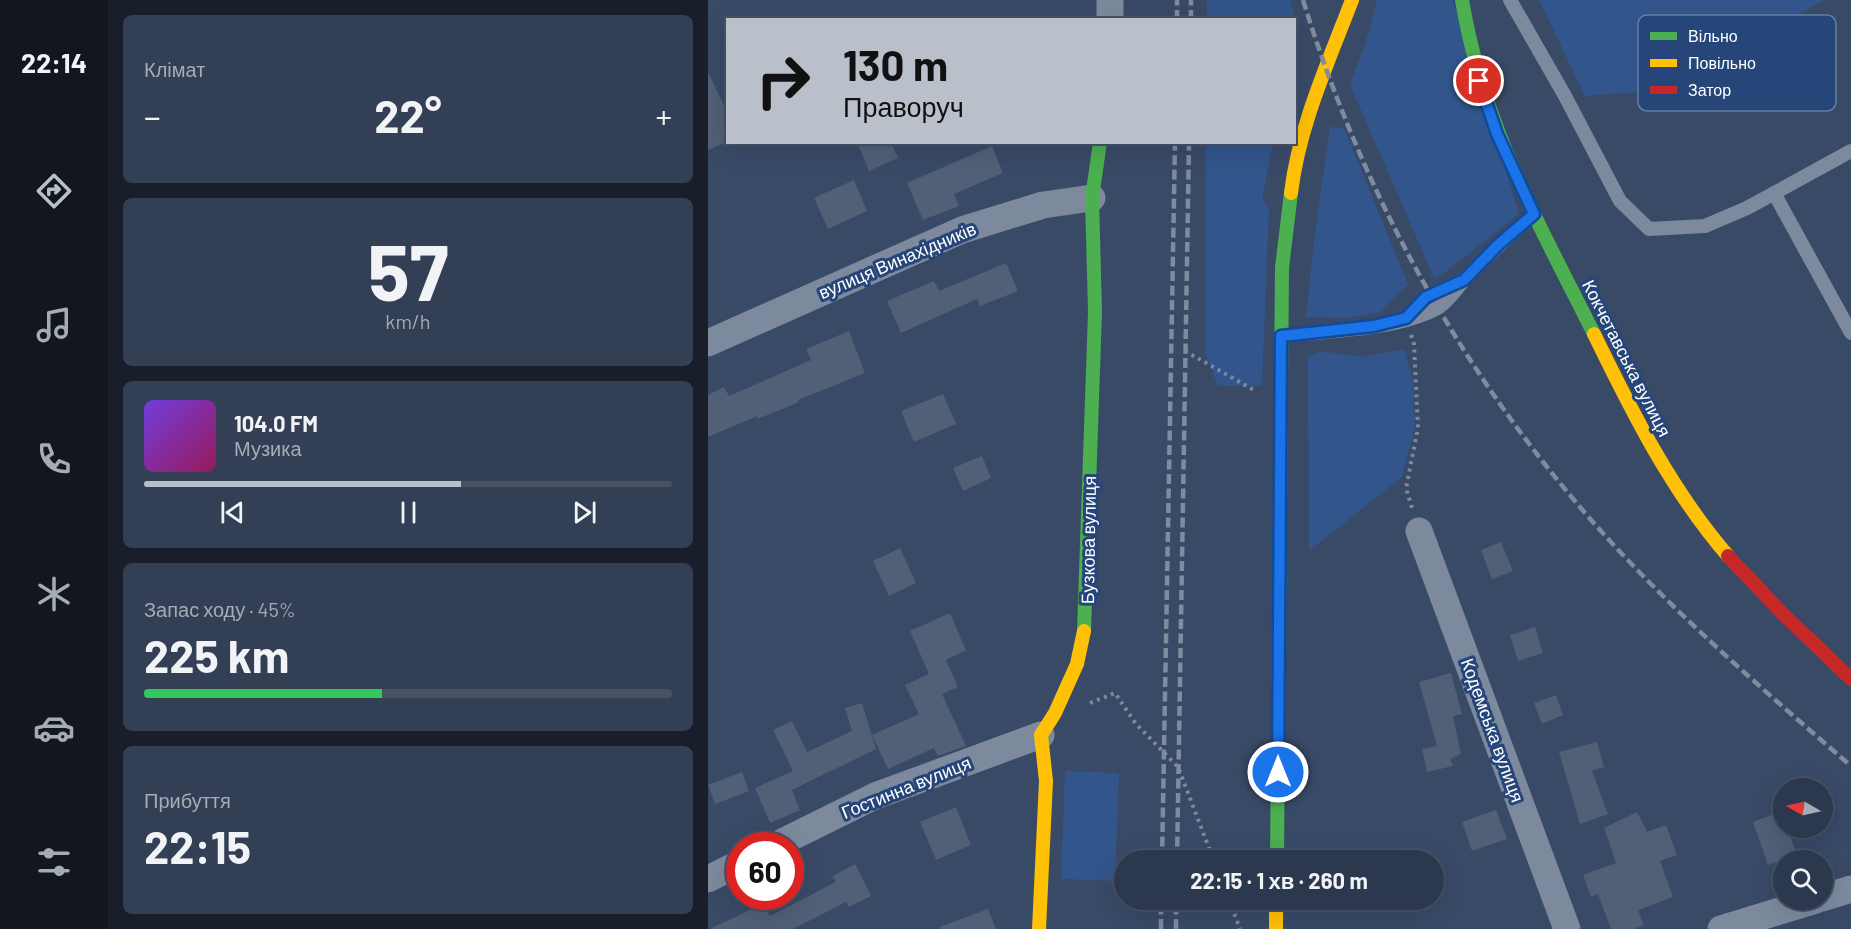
<!DOCTYPE html>
<html lang="uk">
<meta charset="utf-8">
<style>
:root{--surface:#2b384d;--page:#333f54;--text:#f1f3f6;--muted:#a6acb6;--line:#475265;--accent:#bac0ca}
body{margin:0;font-family:Barlow,sans-serif;background:var(--page);color:var(--text);height:100vh;display:flex;flex-direction:column;font-size:22px;white-space:nowrap}
*{box-sizing:border-box;margin:0}
p{font-size:20px;color:var(--muted)}
.icon{flex:none;width:33px;height:33px;fill:none;stroke:currentColor;stroke-width:2;stroke-linecap:round;stroke-linejoin:round}
.map{position:relative;flex:1;overflow:hidden}
.details{display:flex;flex-direction:column;gap:15px;padding:15px;background:#181f2a;width:600px}
.details>*{flex:none}
.hud{position:absolute;left:18px;top:18px;width:570px;height:126px;border-radius:0px;box-shadow:0 6px 24px #0002,0 0 0 2px var(--line);background:#bac0ca;color:#111;overflow:hidden}
.needle{width:39px;rotate:279deg}
.tools{position:absolute;left:1065px;top:778px;display:grid;gap:12px}
.tools a{display:grid;place-items:center;width:60px;height:60px;border-radius:50%;background:var(--surface);box-shadow:0 6px 24px #0002,0 0 0 2px var(--line);font-size:30px}
.speed{position:absolute;left:18px;top:832px;display:flex;gap:12px;font-size:30px;font-weight:700;text-align:center}
.speed>*{display:grid;place-content:center;width:78px;height:78px;border-radius:50%;background:var(--surface);box-shadow:0 6px 24px #0002,0 0 0 2px var(--line);line-height:1}
.speed .limit{border:9px solid #d22;background:#fff;color:#111}
.pin{position:absolute;display:grid;place-items:center;width:51px;height:51px;color:#fff;margin:-26px;border:3px solid #fff;border-radius:50%;box-shadow:0 2px 6px #0007}
.me{position:absolute;width:66px;margin:-33px;rotate:0deg;stroke-linejoin:round;filter:drop-shadow(0 0 4px #0008)}
.turn{display:flex;align-items:center;gap:21px;height:126px;padding:0 18px;font-size:27px}
.turn .icon{width:78px;height:78px;stroke-width:2.5}
.turn b{display:block;font-size:42px;line-height:51px}
.big{font-size:45px;font-weight:700;line-height:1.1}
.details .card{flex:1;display:flex;flex-direction:column;justify-content:center;gap:9px;min-width:0;padding:0 21px;border-radius:9px;background:var(--page)}
.details .dial{align-items:center;gap:0}
.dial b{font-size:78px;line-height:1}
.song{display:flex;align-items:center;gap:18px}
.cover{width:72px;height:72px;border-radius:9px;background:linear-gradient(135deg,hsl(260 70% 55%),hsl(330 70% 35%))}
.played{height:6px;border-radius:3px;background:linear-gradient(90deg,var(--accent) 60%,var(--line) 60%)}
.keys{display:flex;justify-content:space-around;direction:ltr}
.heat{display:flex;justify-content:space-between;align-items:center;font-size:33px;direction:ltr}
.charge{height:9px;border-radius:4px;background:linear-gradient(90deg,#34c759 45%,var(--line) 0)}
.trip{position:absolute;left:406px;top:850px;width:330px;height:60px;border-radius:30px;background:var(--surface);box-shadow:0 6px 24px #0002,0 0 0 2px var(--line);font-weight:700;line-height:60px;text-align:center}
main{display:flex;flex:1;min-height:0}
.tab-bar{display:flex;flex-direction:column;width:108px;justify-content:space-around;align-items:center;background:#11161f;color:var(--muted)}
.tab-bar .icon{width:42px;height:42px}
.tab-bar .on{color:var(--accent)}
.tab-bar b{font-size:27px;color:var(--text)}
.map>svg:first-child{display:block}
</style>
<main>
<nav class="tab-bar">
<b>22:14</b>
<svg class="icon on" aria-label="directions" viewBox="0 0 24 24"><path d="M12 3l9 9-9 9-9-9zM9 14v-3h6M13 9l2 2-2 2"/></svg>
<svg class="icon" aria-label="music" viewBox="0 0 24 24"><path d="M9 18V5l10-2v13"/><circle cx="6" cy="18" r="3"/><circle cx="16" cy="16" r="3"/></svg>
<svg class="icon" aria-label="phone" viewBox="0 0 24 24"><path d="M5 4h4l2 5-3 2q2 4 5 5l2-3 5 2v4C11 20 4 13 5 4z"/></svg>
<svg class="icon" aria-label="climate" viewBox="0 0 24 24"><path d="M12 3v18M4 7l16 10M4 17L20 7"/></svg>
<svg class="icon" aria-label="car" viewBox="0 0 24 24"><path d="M5 17H2v-5l4-1 3-4h7l3 4 3 1v5h-3M9 17h6M6 11h13"/><circle cx="7" cy="17" r="2"/><circle cx="17" cy="17" r="2"/></svg>
<svg class="icon" aria-label="filters" viewBox="0 0 24 24"><path d="M4 7h16M4 17h16"/><circle cx="9" cy="7" r="2"/><circle cx="15" cy="17" r="2"/></svg>
</nav>
<section class="details">
<div class="card"><p>Клімат</p>
<div class="heat"><a>−</a><b class="big">22°</b><a>+</a></div>
</div>
<div class="card dial"><b>57</b><p>km/h</p></div>
<div class="card">
<div class="song"><i class="cover"></i><div><b>104.0 FM</b><p>Музика</p></div></div>
<div class="played"></div>
<div class="keys"><svg class="icon" aria-label="previous" viewBox="0 0 24 24"><path d="M18 5L8 12l10 7zM5 5v14"/></svg><svg class="icon" aria-label="pause" viewBox="0 0 24 24"><path d="M8 5v14M16 5v14"/></svg><svg class="icon" aria-label="next" viewBox="0 0 24 24"><path d="M6 5l10 7-10 7zM19 5v14"/></svg></div>
</div>
<div class="card"><p>Запас ходу · 45%</p><b class="big">225 km</b><div class="charge"></div></div>
<div class="card"><p>Прибуття</p><b class="big">22:15</b></div>
</section>
<div class="map">
<svg width="1143" height="929" viewBox="0 0 1143 929">
<rect width="100%" height="100%" fill="#394a67"/>
<!-- green -->
<path fill="#32558b" d="M 499,0 L 582,0 L 590,30 L 587,31 L 586,20 L 499,19 Z
M 669,0 L 745,0 L 811,214 L 727,280 L 642,85 L 658,41 Z
M 831,0 L 1117,0 L 943,91 L 877,96 Z
M 622,127 L 636,128 L 700,284 L 673,312 L 639,318 L 598,317 L 606,240 Z
M 498,143 L 565,143 L 554,199 L 561,208 L 554,386 L 510,386 L 497,352 Z
M 696,349 L 705,380 L 707,427 L 694,477 L 601,551 L 600,357 L 613,351 L 654,357 Z
M 357,771 L 411,773 L 407,881 L 353,879 Z"/>
<!-- building -->
<path fill="#515f77" d="M 0,72 L 20,114 L 20,141 L 0,150 Z
M 149,142 L 183,142 L 190,158 L 161,171 Z
M 284,146 L 295,173 L 246,194 L 251,206 L 215,220 L 199,183 Z
M 146,180 L 159,211 L 120,229 L 106,198 Z
M 298,263 L 310,291 L 272,306 L 269,299 L 193,333 L 179,301 L 226,281 L 231,291 Z
M 141,331 L 157,373 L 90,400 L 91,402 L 50,419 L 49,416 L 0,437 L 0,395 L 16,387 L 21,396 L 103,360 L 98,349 Z
M 235,394 L 248,424 L 206,442 L 193,411 Z
M 274,456 L 283,478 L 255,491 L 245,468 Z
M 793,542 L 805,571 L 784,579 L 773,550 Z
M 192,548 L 208,583 L 181,596 L 165,561 Z
M 242,613 L 258,650 L 238,660 L 250,687 L 234,694 L 258,746 L 230,756 L 226,748 L 180,769 L 164,735 L 211,714 L 197,685 L 221,674 L 202,631 Z
M 827,627 L 835,653 L 810,661 L 802,635 Z
M 743,673 L 754,714 L 745,716 L 753,754 L 742,759 L 745,766 L 719,772 L 714,749 L 729,746 L 711,682 Z
M 848,695 L 855,715 L 834,724 L 826,703 Z
M 154,703 L 168,749 L 84,790 L 92,810 L 62,823 L 47,788 L 85,771 L 65,730 L 84,721 L 99,752 L 144,731 L 137,708 Z
M 889,742 L 896,767 L 884,771 L 900,814 L 872,824 L 851,752 Z
M 34,772 L 41,791 L 7,804 L 0,785 Z
M 248,807 L 263,845 L 228,860 L 212,822 Z
M 788,810 L 799,839 L 764,851 L 754,822 Z
M 1073,811 L 1076,828 L 1079,828 L 1089,855 L 1060,865 L 1045,822 Z
M 929,812 L 939,832 L 958,825 L 969,855 L 952,861 L 965,897 L 930,910 L 936,925 L 926,929 L 903,929 L 890,894 L 883,897 L 875,875 L 908,863 L 896,828 Z
M 147,864 L 163,896 L 141,907 L 138,902 L 85,929 L 2,929 L 56,903 L 62,916 L 128,882 L 125,876 Z
M 280,909 L 288,929 L 233,929 L 232,927 Z"/>
<g fill="none" stroke-linecap="round" stroke-linejoin="round">
<!-- path -->
<path stroke="#7d8a9e" stroke-width="4" stroke-dasharray="3 4.5" stroke-linecap="butt" d="M 703,335 L 706,344 L 710,428 L 698,488 L 704,508
M 477,351 L 546,390
M 382,703 L 407,693 L 428,724 L 470,767 L 506,861
M 521,900 L 532,929"/>
<!-- lane -->
<path stroke="#7d8a9e" stroke-width="14" d="M 802,0 L 857,96 L 912,201 L 941,229 L 997,226 L 1039,208 L 1143,151
M 1066,193 L 1143,333
M 698,318 L 718,297 L 755,280
M 573,336 C 617,331 693,330 731,307 C 743,299 749,287 759,277 C 780,255 803,234 826,214"/>
<!-- street -->
<path stroke="#7d8a9e" stroke-width="27" d="M 402,20 L 402,0
M 0,343 L 254,230 L 335,205 L 384,198
M 711,531 L 859,929
M 66,846 L 167,796 L 333,735
M 0,879 L 32,863
M 1114,898 L 1143,889
M 1013,929 L 1108,900"/>
<!-- fast -->
<path stroke="#4caf50" stroke-width="14" d="M 754,0 C 775,126 830,222 886,334
M 376,631 L 387,312 L 384,198 L 392,142
M 569,861 L 574,267 L 583,193"/>
<!-- slow -->
<path stroke="#ffc107" stroke-width="14" d="M 583,193 C 591,126 620,63 644,0
M 886,334 C 924,412 963,490 1020,556
M 568,900 L 568,929
M 331,929 L 338,781 L 333,735 L 347,713 L 369,664 L 376,631"/>
<!-- jam -->
<path stroke="#c62828" stroke-width="14" d="M 1020,556 L 1074,613 L 1143,679"/>
<!-- rail -->
<path stroke="#7f8b9e" stroke-width="4.5" stroke-dasharray="10 4.5" stroke-linecap="butt" d="M 595,0 C 663,220 778,417 940,581 C 1004,646 1074,706 1143,766
M 469,20 L 469,0
M 483,20 L 483,0
M 454,861 L 467,142
M 469,861 L 481,142
M 453,929 L 453,900
M 468,929 L 468,900"/>
</g>
<g fill="none" stroke-linecap="round" stroke-linejoin="round">
<!-- route casing -->
<g stroke="#114b97" stroke-width="15">
<path id="route" d="M 570,772 L 573,336 L 666,326 L 698,318 L 718,297 L 756,280 L 790,245 L 826,214 L 789,134 L 771,81"/>
</g>
<!-- route -->
<use href="#route" stroke="#1a73e8" stroke-width="10"/>
</g>
<g text-anchor="middle" dominant-baseline="central" stroke-width="6" stroke-linejoin="round" paint-order="stroke">
<!-- street labels -->
<g font-size="18" fill="#fff" stroke="#26467a">
<text transform="translate(189 260) rotate(-23)">вулиця Винахідників</text>
<text transform="translate(919 358) rotate(63)">Кокчетавська вулиця</text>
<text transform="translate(380 540) rotate(-89)">Бузкова вулиця</text>
<text transform="translate(785 730) rotate(70)">Кодемська вулиця</text>
<text transform="translate(198 787) rotate(-22)">Гостинна вулиця</text>
</g>
</g>
<!-- legend -->
<rect x="930" y="15" width="198" height="96" rx="9" fill="#26467a" stroke="#677ea2" stroke-width="1.5"/>
<rect x="942" y="32" width="27" height="8" fill="#4caf50"/>
<rect x="942" y="59" width="27" height="8" fill="#ffc107"/>
<rect x="942" y="86" width="27" height="8" fill="#c62828"/>
<g font-size="16" fill="#fff">
<text x="980" y="42">Вільно</text>
<text x="980" y="69">Повільно</text>
<text x="980" y="96">Затор</text>
</g>
</svg>
<div class="tools">
<a><svg class="needle" viewBox="-14 -14 28 28"><path d="M0-13l5 13h-10z" fill="#e53935"/><path d="M0 13l5-13h-10z" fill="#a6acb6"/></svg></a>
<a><svg class="icon" aria-label="search" viewBox="0 0 24 24"><circle cx="10" cy="10" r="6"/><path d="M15 15l6 6"/></svg></a>
</div>
<div class="speed"><div class="limit">60</div></div>
<div class="pin" style="left:771px;top:81px;background:#d93025"><svg class="icon" aria-label="arrive" viewBox="0 0 24 24"><path d="M6 21V4h12l-3 4 3 4H6"/></svg></div>
<svg class="me" style="left:570px;top:772px" viewBox="-20 -20 40 40"><circle r="17" fill="#1a73e8" stroke="#fff" stroke-width="3"/><path d="M0-11L8 9 0 5-8 9z" fill="#fff"/></svg>
<div class="trip">22:15 · 1 хв · 260 m</div>
<div class="hud">
<div class="turn"><svg class="icon" aria-label="right" viewBox="0 0 24 24"><path d="M7 20v-9h11M14 6l5 5-5 5"/></svg><div><b>130 m</b>Праворуч</div></div>
</div>
</div>
</main>
